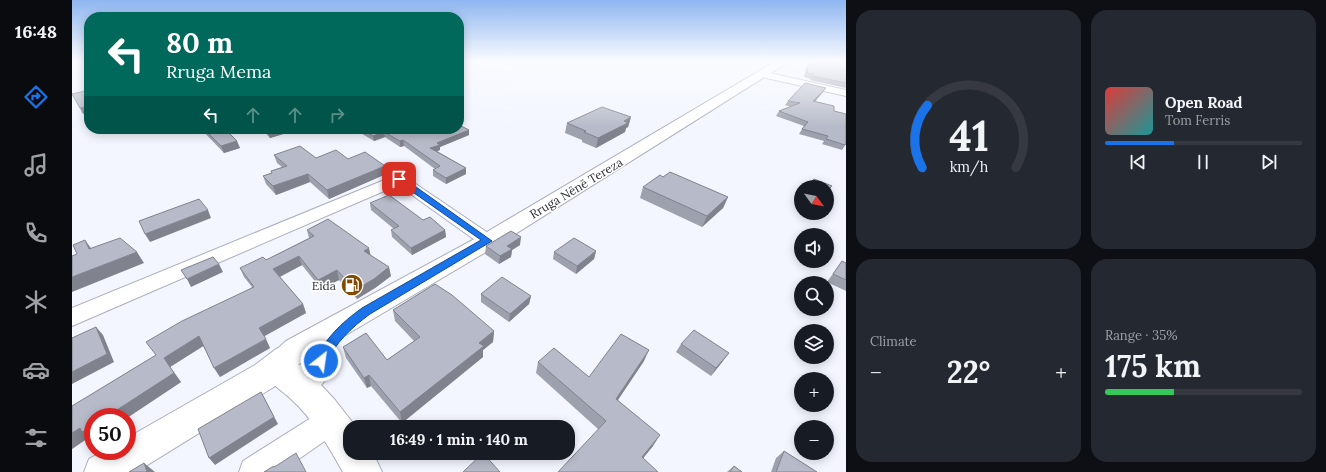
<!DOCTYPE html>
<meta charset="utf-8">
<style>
:root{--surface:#171b24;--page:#242831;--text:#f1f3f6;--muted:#9ea1a6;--line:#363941;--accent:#1a73e8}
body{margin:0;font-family:Lora,serif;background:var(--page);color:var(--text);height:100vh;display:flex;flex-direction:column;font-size:15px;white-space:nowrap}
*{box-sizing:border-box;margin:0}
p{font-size:13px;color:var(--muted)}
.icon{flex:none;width:22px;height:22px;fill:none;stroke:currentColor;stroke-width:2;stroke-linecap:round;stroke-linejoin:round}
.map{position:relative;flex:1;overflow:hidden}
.panel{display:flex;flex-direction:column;gap:10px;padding:10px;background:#0d0f14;width:480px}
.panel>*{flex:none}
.banner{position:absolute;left:12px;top:12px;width:380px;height:122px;border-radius:16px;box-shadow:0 2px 10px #0003;background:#00695c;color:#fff;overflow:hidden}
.needle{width:26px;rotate:123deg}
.tools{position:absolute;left:722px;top:180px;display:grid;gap:8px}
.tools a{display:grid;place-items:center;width:40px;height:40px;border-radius:50%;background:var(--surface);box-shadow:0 2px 10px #0003;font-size:20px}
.speed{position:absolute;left:12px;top:408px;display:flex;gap:8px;font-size:20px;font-weight:700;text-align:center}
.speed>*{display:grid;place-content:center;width:52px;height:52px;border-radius:50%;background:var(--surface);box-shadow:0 2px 10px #0003;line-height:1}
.speed .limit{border:6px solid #d22;background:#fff;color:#111}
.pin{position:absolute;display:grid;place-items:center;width:34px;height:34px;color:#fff;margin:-17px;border-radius:8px;box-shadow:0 2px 6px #0006}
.me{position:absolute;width:44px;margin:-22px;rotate:30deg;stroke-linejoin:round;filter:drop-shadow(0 0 3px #0008)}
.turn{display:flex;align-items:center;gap:14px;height:84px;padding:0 16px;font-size:18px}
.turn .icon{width:52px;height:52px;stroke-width:2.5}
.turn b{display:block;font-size:28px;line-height:34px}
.lanes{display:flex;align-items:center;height:38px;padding:0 16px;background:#0003;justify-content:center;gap:20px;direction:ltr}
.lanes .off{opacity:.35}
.big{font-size:30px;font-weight:800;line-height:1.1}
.panel .widget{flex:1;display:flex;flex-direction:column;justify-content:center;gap:6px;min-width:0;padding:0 14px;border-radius:16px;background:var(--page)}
.panel .dial{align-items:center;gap:0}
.dial svg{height:104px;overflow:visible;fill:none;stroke:var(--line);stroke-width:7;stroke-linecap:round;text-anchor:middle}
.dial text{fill:var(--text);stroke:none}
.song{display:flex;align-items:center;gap:12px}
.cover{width:48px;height:48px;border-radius:6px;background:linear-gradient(135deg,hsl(0 70% 55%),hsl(180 70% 35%))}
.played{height:4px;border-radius:2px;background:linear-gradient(90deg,var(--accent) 35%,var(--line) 35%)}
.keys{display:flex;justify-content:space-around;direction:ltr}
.heat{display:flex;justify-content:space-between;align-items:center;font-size:22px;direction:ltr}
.charge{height:6px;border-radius:3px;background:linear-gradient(90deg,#34c759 35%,var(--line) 0)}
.panel .tiles{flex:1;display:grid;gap:10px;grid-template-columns:repeat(2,1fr)}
.trip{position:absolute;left:271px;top:420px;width:232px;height:40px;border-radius:16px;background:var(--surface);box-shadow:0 2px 10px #0003;font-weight:800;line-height:40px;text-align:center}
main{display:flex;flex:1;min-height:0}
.tabs{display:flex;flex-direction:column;width:72px;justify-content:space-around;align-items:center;background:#090b0e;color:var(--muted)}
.tabs .icon{width:28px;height:28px}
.tabs .on{color:var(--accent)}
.tabs b{font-size:18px;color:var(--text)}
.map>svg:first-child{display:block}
</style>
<main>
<nav class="tabs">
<b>16:48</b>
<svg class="icon on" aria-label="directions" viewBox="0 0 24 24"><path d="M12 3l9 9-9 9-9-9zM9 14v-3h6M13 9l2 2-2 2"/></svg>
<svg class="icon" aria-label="music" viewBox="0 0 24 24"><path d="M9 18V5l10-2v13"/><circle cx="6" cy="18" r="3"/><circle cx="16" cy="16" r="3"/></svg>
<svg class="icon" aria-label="phone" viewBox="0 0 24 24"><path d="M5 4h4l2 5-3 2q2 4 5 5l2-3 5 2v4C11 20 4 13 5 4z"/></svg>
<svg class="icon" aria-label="climate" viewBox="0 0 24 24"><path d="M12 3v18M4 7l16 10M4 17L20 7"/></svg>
<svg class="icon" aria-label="car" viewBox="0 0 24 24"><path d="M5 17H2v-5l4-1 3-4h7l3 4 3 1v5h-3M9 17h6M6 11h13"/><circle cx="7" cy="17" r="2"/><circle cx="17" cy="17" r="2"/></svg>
<svg class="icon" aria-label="filters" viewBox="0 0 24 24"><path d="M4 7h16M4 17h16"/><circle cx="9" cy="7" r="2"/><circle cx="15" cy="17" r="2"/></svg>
</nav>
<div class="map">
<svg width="774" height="472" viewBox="0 0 774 472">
<rect width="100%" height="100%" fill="#f3f6ff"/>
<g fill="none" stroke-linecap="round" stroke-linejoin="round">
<!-- minor casing -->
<g stroke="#aaaebc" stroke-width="2">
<path id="minor" d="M 693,72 L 774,90 L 774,96 L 690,77 L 688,75 Z
M 327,174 L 332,176 L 422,237 L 425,241 L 422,245 L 416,247 L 410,245 L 326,185 L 0,326 L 0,308 Z
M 260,407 L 270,411 L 274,420 L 270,429 L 208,472 L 167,472 L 171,461 L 250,411 Z"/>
</g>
<!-- tertiary casing -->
<g stroke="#aaaebc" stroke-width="2">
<path id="tertiary" d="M 214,345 L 224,349 L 229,358 L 224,367 L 205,385 L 64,472 L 12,472 L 17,459 L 31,451 L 55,451 L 55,438 L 183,365 L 204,349 Z"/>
</g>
<!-- secondary casing -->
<g stroke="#aaaebc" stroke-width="2">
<path id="secondary" d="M 704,61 L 718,61 L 424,246 L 257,345 C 259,349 262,353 263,357 C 265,366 255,379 249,385 L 263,400 L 284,427 L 278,427 L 278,453 L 301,453 L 310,472 L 271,472 C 256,446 242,420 219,399 C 211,391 200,386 196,375 C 192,361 205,349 214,341 L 408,236 ZM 233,360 L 228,365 L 226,365 Z"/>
</g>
<!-- minor -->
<use href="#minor" fill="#fff" fill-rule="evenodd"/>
<!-- tertiary -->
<use href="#tertiary" fill="#fff" fill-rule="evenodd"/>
<!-- secondary -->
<use href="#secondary" fill="#fff" fill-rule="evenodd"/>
</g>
<!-- wall -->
<path fill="#9da1ad" d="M 736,61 L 774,61 L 774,88 L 738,80 L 739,79 L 732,77 Z
M 751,92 L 743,102 L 762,111 L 774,144 L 770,150 L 750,144 L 752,141 L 727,134 L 732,126 L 704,116 L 707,111 L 719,107 L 713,105 L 716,101 Z
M 559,117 L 556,127 L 554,128 L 553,132 L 524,148 L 510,142 L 510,140 L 493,133 L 495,123 Z
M 129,129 L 153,129 L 168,148 L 152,153 Z
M 190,129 L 228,129 L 198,138 Z
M 282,129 L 387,129 L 397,135 L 368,147 L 368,150 L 365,151 L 394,168 L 394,174 L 374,184 L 361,176 L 361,170 L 363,169 L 332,146 L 328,147 L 313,137 L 302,141 Z
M 202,155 L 244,158 L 276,159 L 313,166 L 314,174 L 257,199 L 238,182 L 204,195 L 194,184 L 191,176 L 200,173 L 199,171 L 210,167 L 205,163 Z
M 571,187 L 656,197 L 651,208 L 630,227 L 568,198 Z
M 729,193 L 729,200 L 726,198 Z
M 298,203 L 351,220 L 373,230 L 374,237 L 340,255 L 320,237 L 319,230 L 322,229 L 299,210 Z
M 235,230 L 299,256 L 319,276 L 303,288 L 285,299 L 267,280 L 249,289 L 230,265 L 208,277 L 231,304 L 234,313 L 192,336 L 198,348 L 148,377 L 131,346 L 98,367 L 109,382 L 20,441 L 16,438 L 0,449 L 0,406 L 84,355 L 180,287 L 172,277 L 168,268 L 194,260 L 237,238 Z
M 448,245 L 440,250 L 439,257 L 427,264 L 413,254 L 414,246 Z
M 524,251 L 522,259 L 504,274 L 481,259 L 482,252 Z
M 770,261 L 774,263 L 774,291 L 755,282 Z
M 409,294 L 459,296 L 457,304 L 437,322 L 409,302 Z
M 321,310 L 422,331 L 421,342 L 411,350 L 411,357 L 330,423 L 299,386 L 295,388 L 274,358 L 271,347 L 315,360 L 342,341 L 323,321 Z
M 609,344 L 651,361 L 639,376 L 604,352 Z
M 572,361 L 546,400 L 581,446 L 571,458 L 526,429 L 464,373 L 466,362 L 517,377 Z
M 712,451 L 745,472 L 699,472 L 704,458 Z
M 335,453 L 344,453 L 338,457 Z
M 662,466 L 670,472 L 655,472 Z"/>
<!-- shaded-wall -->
<path fill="#80838d" d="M 754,88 L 751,92 L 738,106 L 741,101 Z
M 17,106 L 17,112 L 11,114 L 8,108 Z
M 559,117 L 556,127 L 554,128 L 553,132 L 524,148 L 526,138 L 552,121 Z
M 209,129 L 228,129 L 198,138 L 196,133 Z
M 397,130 L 397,135 L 368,147 L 368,150 L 359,154 L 358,148 L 365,143 Z
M 312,132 L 313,137 L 302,141 L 301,136 Z
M 331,140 L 332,146 L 328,147 L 328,141 Z
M 165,141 L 168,148 L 152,153 L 149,146 Z
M 313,166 L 314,174 L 257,199 L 255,190 Z
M 394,168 L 394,174 L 374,184 L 374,178 Z
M 236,174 L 238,182 L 204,195 L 201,186 Z
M 656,197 L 651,208 L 630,227 L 635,216 Z
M 136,210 L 139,218 L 78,242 L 73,234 Z
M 373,230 L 374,237 L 340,255 L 339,248 Z
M 449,237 L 448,245 L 440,250 L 439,257 L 427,264 L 428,256 L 435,246 Z
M 13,240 L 21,251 L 17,249 Z
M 297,248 L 299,257 L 292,251 Z
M 524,251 L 522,259 L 504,274 L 505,266 Z
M 65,252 L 72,263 L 0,292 L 0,277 Z
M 227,256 L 230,265 L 205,278 L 201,269 Z
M 147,264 L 151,272 L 119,287 L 115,279 Z
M 317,267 L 319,276 L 303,288 L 285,299 L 283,290 Z
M 265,270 L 267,280 L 249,289 L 246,280 Z
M 459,296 L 457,304 L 437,322 L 438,314 Z
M 231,304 L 234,313 L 191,337 L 187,328 Z
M 24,327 L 31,335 L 42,362 L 0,384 L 0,372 Z
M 422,331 L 421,342 L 411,350 L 411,357 L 330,423 L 328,412 L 407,343 Z
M 127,336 L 133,345 L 98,367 L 109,382 L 55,418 L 55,417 L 34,417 L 92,358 Z
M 194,339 L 198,348 L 148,377 L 142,368 Z
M 577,350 L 572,361 L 539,410 L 544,399 Z
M 657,353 L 651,361 L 639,376 L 644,368 Z
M 297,375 L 299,386 L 295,388 L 292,378 Z
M 189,392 L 206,424 L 143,465 L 137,458 Z
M 21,425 L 21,440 L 20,441 L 16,438 L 0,449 L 0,433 L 8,428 Z
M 588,435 L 581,446 L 564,467 L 570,457 Z
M 339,453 L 344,453 L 338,457 L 338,454 Z
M 72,463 L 83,472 L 75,472 Z"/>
<!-- building -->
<path fill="#b7bbc9" stroke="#80838d" d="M 737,61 L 774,61 L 774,83 L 740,76 L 742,74 L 735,73 Z
M 733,83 L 754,88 L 741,101 L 762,106 L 762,111 L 774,114 L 774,144 L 773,145 L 754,139 L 756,136 L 730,129 L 736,122 L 707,111 L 728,103 L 716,101 Z
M 17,90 L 17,106 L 8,108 L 0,94 Z
M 530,107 L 559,117 L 552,121 L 556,123 L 526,138 L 512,132 L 514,131 L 495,123 Z
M 387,125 L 397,130 L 365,143 L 368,145 L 358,148 L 394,168 L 374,178 L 361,170 L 368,166 L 331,140 L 328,141 L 312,132 L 301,136 L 290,129 L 387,129 Z
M 132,129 L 153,129 L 165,141 L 149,146 Z
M 193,129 L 209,129 L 196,133 Z
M 228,146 L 244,158 L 264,150 L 276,159 L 293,152 L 313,166 L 255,190 L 236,174 L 201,186 L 191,176 L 200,173 L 199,171 L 215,166 L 202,155 Z
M 598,172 L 656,197 L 635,216 L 571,187 L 588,175 L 591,177 Z
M 742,179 L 760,186 L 755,191 L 755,187 L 734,187 Z
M 317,195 L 351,220 L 358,217 L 373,230 L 339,248 L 319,230 L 327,226 L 298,203 Z
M 127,199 L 136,210 L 73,234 L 67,221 Z
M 256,219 L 297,248 L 292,251 L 317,267 L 302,279 L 283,290 L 265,270 L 246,280 L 227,256 L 201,269 L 231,304 L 187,328 L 194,339 L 142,368 L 127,336 L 92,358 L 102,373 L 34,417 L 21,417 L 21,425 L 10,432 L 8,428 L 0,433 L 0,406 L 84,355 L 74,342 L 110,321 L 182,287 L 168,268 L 191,257 L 194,260 L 242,236 L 235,230 Z
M 439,231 L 449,237 L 435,246 L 440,249 L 428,256 L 414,246 Z
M 48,238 L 65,252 L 0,277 L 0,256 L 5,254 L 1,245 L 13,240 L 17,249 Z
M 502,238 L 524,251 L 505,266 L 482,252 Z
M 141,257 L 147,264 L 115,279 L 109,270 Z
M 770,261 L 774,263 L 774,280 L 761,274 Z
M 430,277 L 459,296 L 438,314 L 409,294 Z
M 363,284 L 380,295 L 422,331 L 407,343 L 412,346 L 328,412 L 297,375 L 292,378 L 271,347 L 294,333 L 315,360 L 348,337 L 321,310 Z
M 24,327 L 35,354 L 0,372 L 0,338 Z
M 622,330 L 657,353 L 644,368 L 609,344 Z
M 549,334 L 577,350 L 544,399 L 588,435 L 570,457 L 586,472 L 486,472 L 534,421 L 466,362 L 482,348 L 517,377 Z
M 189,392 L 202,417 L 137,458 L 126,429 Z
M 712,451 L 745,472 L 704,472 Z
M 224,453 L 234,472 L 192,472 L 200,467 L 204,466 Z
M 411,453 L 428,472 L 391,472 Z
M 72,463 L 75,472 L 57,472 Z
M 662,466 L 670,472 L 658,472 Z"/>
<!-- sky -->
<linearGradient id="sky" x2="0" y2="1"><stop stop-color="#8eb6f0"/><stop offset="0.48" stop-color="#fafbff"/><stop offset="1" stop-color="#fafbff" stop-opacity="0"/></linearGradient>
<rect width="774" height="127" fill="url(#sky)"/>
<!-- route -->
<path fill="#1a73e8" stroke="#114b97" d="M 325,177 L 330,177 L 420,241 L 298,314 C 279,328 263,343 253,365 L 249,366 L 244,365 L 242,361 C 254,338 269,323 290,308 L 409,240 L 325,181 Z"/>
<!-- icons -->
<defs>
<g id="fuel-disc" transform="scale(1.15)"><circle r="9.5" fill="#854a02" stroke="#fff"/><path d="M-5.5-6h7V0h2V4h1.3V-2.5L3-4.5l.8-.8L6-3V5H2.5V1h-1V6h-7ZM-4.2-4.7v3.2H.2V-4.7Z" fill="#fff"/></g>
</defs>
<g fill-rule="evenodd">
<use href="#fuel-disc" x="280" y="285"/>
</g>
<g text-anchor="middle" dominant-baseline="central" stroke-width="3" stroke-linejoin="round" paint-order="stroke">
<!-- street labels -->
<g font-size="12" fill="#2e3036" stroke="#fff">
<text transform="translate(504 188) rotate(-31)">Rruga Nënë Tereza</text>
</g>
<!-- poi labels -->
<g font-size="12" fill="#2e3036" stroke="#fff" text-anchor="end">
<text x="264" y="285">Eida</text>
</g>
</g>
</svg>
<div class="tools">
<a><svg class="needle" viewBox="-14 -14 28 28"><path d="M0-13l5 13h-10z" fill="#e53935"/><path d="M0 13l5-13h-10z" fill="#9ea1a6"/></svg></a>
<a><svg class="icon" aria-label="sound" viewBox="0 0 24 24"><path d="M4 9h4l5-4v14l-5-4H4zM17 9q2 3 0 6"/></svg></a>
<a><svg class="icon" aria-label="search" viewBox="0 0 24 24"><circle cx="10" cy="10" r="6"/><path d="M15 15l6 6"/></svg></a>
<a><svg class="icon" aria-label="layers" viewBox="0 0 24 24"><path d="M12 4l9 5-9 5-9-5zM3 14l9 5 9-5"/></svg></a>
<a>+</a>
<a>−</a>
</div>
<div class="speed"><div class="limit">50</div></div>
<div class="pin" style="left:327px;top:179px;background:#d93025"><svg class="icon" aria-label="arrive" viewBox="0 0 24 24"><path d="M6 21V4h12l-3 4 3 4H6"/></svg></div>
<svg class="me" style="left:249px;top:361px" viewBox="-20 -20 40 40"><circle r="17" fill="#1a73e8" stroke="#fff" stroke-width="3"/><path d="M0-11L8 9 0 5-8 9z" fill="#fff"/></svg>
<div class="trip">16:49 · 1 min · 140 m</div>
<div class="banner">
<div class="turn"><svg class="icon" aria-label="left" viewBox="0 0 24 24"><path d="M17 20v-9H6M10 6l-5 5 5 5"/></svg><div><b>80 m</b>Rruga Mema</div></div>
<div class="lanes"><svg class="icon" aria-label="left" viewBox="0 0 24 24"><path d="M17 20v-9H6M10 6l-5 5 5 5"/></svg><svg class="icon off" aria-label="ahead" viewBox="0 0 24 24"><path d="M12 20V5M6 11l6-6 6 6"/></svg><svg class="icon off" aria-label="ahead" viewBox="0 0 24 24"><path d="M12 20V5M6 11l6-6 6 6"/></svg><svg class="icon off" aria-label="right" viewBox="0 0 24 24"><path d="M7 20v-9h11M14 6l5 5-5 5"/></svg></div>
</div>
</div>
<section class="panel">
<div class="tiles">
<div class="widget dial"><svg viewBox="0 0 100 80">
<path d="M14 69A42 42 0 1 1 86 69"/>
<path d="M14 69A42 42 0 0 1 18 21" stroke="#1a73e8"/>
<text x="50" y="56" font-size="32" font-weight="700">41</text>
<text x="50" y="72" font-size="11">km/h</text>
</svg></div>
<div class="widget">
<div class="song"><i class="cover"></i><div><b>Open Road</b><p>Tom Ferris</p></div></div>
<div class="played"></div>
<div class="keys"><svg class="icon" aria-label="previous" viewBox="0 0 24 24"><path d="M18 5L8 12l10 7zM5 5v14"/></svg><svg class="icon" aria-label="pause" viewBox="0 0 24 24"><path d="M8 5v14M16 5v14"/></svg><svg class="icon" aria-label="next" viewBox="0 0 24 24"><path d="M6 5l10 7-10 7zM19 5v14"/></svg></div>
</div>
<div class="widget"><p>Climate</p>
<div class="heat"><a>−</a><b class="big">22°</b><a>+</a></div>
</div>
<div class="widget"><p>Range · 35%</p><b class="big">175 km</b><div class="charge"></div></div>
</div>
</section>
</main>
